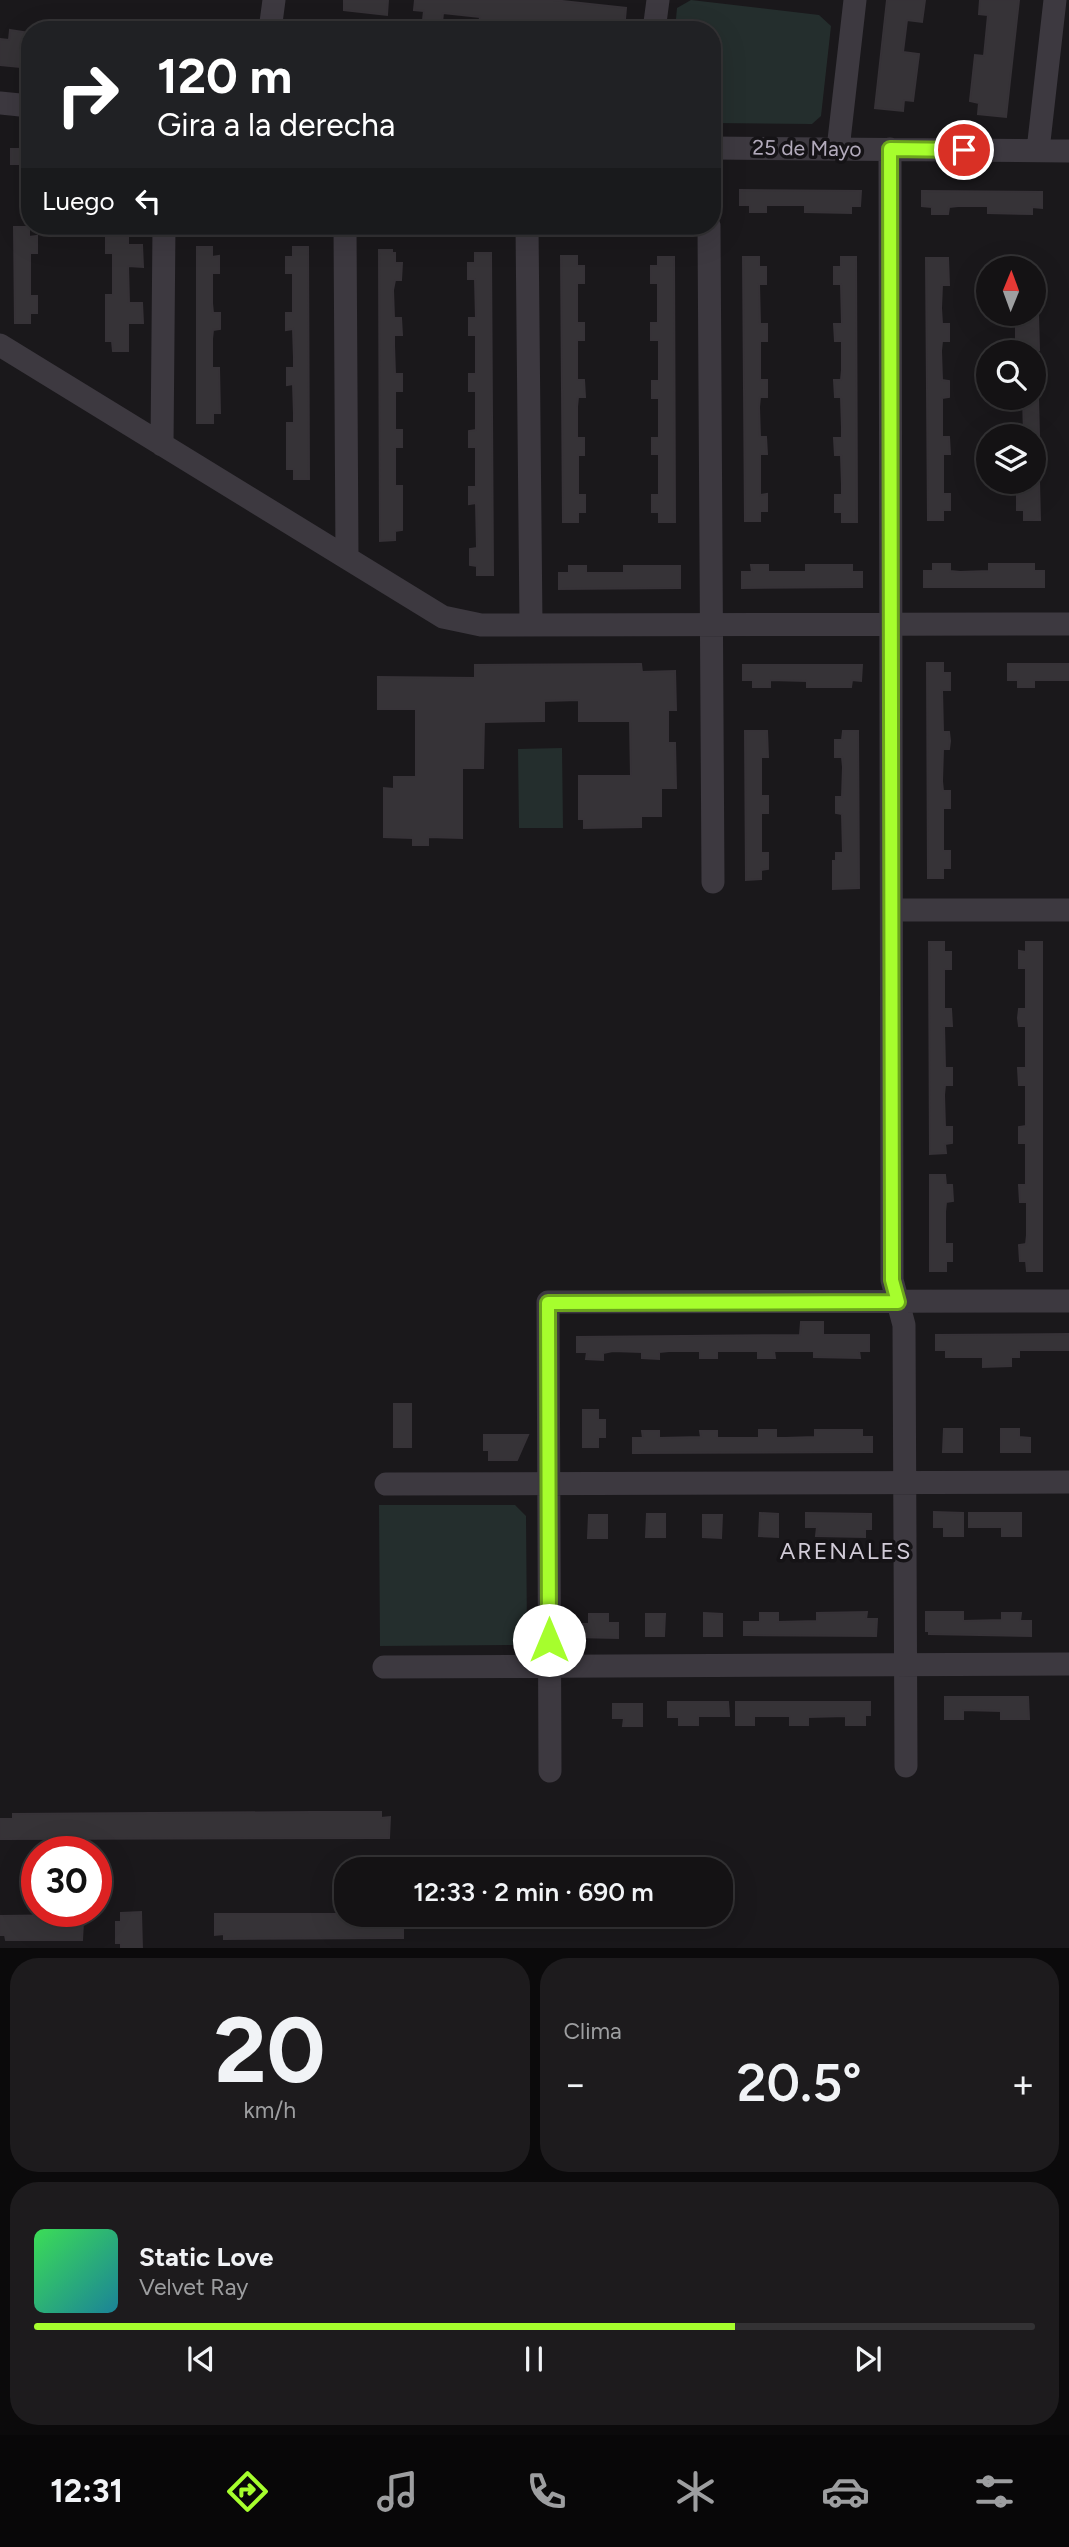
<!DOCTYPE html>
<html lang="es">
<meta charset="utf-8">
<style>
:root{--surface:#141214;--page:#1d1b1d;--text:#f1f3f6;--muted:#9d9ea0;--line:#333234;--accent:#a6fe2d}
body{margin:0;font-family:Figtree,sans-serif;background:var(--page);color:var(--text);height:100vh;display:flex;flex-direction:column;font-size:26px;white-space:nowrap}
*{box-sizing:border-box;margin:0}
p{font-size:23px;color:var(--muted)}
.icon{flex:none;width:38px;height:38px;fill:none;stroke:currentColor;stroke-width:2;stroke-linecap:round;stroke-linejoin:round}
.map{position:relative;height:1948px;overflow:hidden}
.panel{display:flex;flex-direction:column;gap:10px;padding:10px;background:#0b0a0b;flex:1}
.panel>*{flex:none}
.guide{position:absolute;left:21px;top:21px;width:700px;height:214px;border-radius:28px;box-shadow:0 7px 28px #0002,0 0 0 2px var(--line);background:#202124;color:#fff;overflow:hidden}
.needle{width:46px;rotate:1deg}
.controls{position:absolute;left:976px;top:256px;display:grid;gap:14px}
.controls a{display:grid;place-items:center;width:70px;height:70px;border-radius:50%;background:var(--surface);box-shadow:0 7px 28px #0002,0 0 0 2px var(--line);font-size:35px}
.speed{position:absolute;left:21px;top:1836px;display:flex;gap:14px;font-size:35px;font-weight:700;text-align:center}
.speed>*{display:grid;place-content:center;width:91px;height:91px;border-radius:50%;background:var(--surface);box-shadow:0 7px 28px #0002,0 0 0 2px var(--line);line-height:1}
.speed .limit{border:10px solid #d22;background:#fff;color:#111}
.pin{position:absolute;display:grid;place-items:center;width:60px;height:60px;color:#fff;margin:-30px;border:4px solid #fff;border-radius:50%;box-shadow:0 2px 7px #0007}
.me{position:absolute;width:77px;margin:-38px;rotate:0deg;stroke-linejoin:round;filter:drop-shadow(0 0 5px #0008)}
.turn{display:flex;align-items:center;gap:24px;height:147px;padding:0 21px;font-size:32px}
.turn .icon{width:91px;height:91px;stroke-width:2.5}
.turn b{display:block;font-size:49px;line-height:60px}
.then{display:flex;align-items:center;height:66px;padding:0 21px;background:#0003;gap:14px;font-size:26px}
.big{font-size:52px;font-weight:600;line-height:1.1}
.panel .tile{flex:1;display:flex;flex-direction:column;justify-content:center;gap:10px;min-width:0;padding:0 24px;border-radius:28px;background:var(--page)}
.panel .dial{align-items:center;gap:0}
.dial b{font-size:91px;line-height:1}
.song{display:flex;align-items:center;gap:21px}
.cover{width:84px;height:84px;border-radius:10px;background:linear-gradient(135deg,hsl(130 70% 55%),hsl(190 70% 35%))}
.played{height:7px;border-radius:4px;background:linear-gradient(90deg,var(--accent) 70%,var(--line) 70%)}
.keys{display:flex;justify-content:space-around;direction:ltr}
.heat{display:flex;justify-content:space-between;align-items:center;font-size:38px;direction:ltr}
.panel .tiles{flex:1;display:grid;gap:10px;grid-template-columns:1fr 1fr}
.tile:last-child{grid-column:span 2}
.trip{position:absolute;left:334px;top:1857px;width:399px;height:70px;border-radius:28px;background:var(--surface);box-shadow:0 7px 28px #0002,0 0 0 2px var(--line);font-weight:600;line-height:70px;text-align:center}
.tab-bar{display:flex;height:112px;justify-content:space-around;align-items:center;background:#080708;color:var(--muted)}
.tab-bar .icon{width:49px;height:49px}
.tab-bar .active{color:var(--accent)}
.tab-bar b{font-size:32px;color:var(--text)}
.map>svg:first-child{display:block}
</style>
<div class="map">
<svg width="1069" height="1949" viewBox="0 0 1069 1949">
<rect width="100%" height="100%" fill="#1a181b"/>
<!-- green -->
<path fill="#242e2d" d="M 691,0 L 819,15 L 831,26 L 821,116 L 812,124 L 712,123 L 712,30 L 675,30 L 677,8 Z
M 562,748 L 563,828 L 519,828 L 518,749 Z
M 379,1505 L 515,1505 L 526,1516 L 527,1633 L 515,1645 L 380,1646 Z"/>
<!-- building -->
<path fill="#363337" stroke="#363237" stroke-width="2" d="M 344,0 L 388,0 L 387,15 L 344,10 Z
M 415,0 L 553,0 L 626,8 L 624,30 L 556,26 L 555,30 L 535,30 L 536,24 L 499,20 L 498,29 L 479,26 L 480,17 L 443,13 L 442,23 L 423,20 L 424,11 L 414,10 Z
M 887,0 L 925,0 L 922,22 L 907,20 L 903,52 L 919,54 L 913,101 L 904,100 L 903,111 L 875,108 Z
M 980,0 L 1019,0 L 1006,117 L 978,114 L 979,103 L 970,101 L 975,55 L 984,56 L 988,15 L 979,14 Z
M 10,30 L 30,33 L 30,68 L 0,65 L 0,39 L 9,40 Z
M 11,149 L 30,149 L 30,164 L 11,164 Z
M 740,190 L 861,191 L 860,206 L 851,206 L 851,213 L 805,212 L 805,205 L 766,205 L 766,212 L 750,212 L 750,205 L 740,205 Z
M 922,191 L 1042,192 L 1042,208 L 1032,207 L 1032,214 L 988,213 L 988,206 L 958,206 L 949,207 L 948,214 L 932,214 L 932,207 L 922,206 Z
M 14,227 L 29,227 L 29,237 L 37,236 L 37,253 L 30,253 L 30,296 L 37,296 L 37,313 L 30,313 L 30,323 L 15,323 Z
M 113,227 L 128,227 L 128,245 L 142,245 L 143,267 L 128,266 L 129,303 L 142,303 L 143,323 L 128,323 L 128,351 L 113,351 L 112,341 L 106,341 L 106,295 L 113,295 L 113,253 L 106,253 L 106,236 L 113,236 Z
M 197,247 L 212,247 L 212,257 L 219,256 L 219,273 L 212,273 L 212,303 L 213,313 L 220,313 L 220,329 L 213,330 L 212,339 L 212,368 L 219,368 L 220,413 L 213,413 L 213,423 L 197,423 Z
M 293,247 L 308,247 L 309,479 L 294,479 L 294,469 L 287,469 L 287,423 L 294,423 L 294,414 L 293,384 L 287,385 L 287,368 L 294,368 L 294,358 L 293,329 L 286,330 L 286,313 L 293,313 L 293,273 L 286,273 L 286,257 L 293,257 Z
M 379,250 L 392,250 L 392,253 L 395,253 L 395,263 L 402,263 L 401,280 L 395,280 L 393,290 L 394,318 L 401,318 L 402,335 L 394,335 L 394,345 L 395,374 L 402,374 L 402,391 L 395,391 L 395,430 L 402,430 L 402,447 L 395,447 L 395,486 L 402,486 L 402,530 L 395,531 L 395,540 L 380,541 Z
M 475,253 L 491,253 L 493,575 L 477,575 L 477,566 L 470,565 L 470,549 L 477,548 L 476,503 L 469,504 L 469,487 L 476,487 L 476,447 L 469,447 L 469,431 L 476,430 L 476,391 L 469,391 L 469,374 L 476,374 L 476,335 L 469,335 L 469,318 L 476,318 L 475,279 L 468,279 L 468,263 L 475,263 Z
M 561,256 L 577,256 L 577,266 L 584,266 L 584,283 L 577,283 L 577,323 L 584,323 L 584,340 L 577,340 L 577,380 L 584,380 L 585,397 L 578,397 L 577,407 L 577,438 L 584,438 L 584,455 L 578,455 L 578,495 L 585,495 L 585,512 L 578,512 L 578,522 L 563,522 Z
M 658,257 L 674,257 L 675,522 L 659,522 L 659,512 L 652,512 L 652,495 L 659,495 L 659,454 L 652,454 L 652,438 L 659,438 L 659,398 L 652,398 L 652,381 L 659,381 L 659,340 L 651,340 L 651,323 L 658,323 L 658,283 L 651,283 L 651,266 L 658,266 Z
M 743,257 L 759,257 L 759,267 L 766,267 L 766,284 L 759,284 L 760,324 L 767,324 L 767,341 L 760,341 L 760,380 L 767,380 L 767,397 L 760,397 L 759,407 L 760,437 L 766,437 L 767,454 L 760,454 L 760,495 L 767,494 L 767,511 L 760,511 L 760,521 L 745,521 Z
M 841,257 L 856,257 L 857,522 L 842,522 L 842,512 L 835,512 L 835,495 L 842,495 L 842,485 L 841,455 L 835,455 L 834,438 L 842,438 L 842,428 L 841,397 L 835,397 L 834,380 L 841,380 L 842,370 L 842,341 L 835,341 L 834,324 L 842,324 L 841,284 L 834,284 L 834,267 L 841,267 Z
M 926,258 L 948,258 L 949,285 L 942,285 L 941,308 L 942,324 L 949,324 L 949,341 L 942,341 L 941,351 L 942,380 L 949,381 L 949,397 L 942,398 L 942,437 L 949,437 L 950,454 L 943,454 L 943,494 L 950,494 L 950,510 L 943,510 L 943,520 L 928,520 Z
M 1023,314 L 1038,314 L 1039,350 L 1023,350 L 1023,340 L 1016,340 L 1016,324 L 1023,323 Z
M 1023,397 L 1038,397 L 1039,436 L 1024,436 Z
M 1017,481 L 1039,481 L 1040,520 L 1024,520 L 1024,510 L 1017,510 Z
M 933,564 L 950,564 L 950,571 L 960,572 L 989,571 L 989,564 L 1034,564 L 1034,571 L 1044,571 L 1044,587 L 924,587 L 924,571 L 933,571 Z
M 751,565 L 768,565 L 768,572 L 806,572 L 806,565 L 852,565 L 852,572 L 862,572 L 862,587 L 742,588 L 742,572 L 752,572 Z
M 569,566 L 586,566 L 586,573 L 624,573 L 624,566 L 680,566 L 680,588 L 559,589 L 559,573 L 569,573 Z
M 927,663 L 943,663 L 943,673 L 950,673 L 950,690 L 942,690 L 943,732 L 949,732 L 950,741 L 949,749 L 943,749 L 942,781 L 943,791 L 950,791 L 950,808 L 943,808 L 943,851 L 950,851 L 950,868 L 943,868 L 943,878 L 928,878 Z
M 641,664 L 642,672 L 675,671 L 676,710 L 668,710 L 668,743 L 675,743 L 676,788 L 661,788 L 661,816 L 641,816 L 641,827 L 584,828 L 584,819 L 579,819 L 579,776 L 631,776 L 630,721 L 579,721 L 579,700 L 544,701 L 544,721 L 484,722 L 483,768 L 462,768 L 462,838 L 428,837 L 428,845 L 413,845 L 413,838 L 384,837 L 384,788 L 394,789 L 394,777 L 416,777 L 416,709 L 378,709 L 378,677 L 475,678 L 475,665 Z
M 1008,664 L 1069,664 L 1069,680 L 1034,680 L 1034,687 L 1018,687 L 1018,680 L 1008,680 Z
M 743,665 L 862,665 L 861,681 L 852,680 L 851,687 L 807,687 L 807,681 L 770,680 L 770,687 L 753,687 L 753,680 L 743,680 Z
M 745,731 L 767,731 L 768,757 L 761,757 L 761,796 L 768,796 L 768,813 L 761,813 L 761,853 L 768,853 L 768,869 L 761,870 L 761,879 L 746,880 Z
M 843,731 L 858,731 L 859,888 L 833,889 L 833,861 L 836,861 L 836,853 L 843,853 L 842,814 L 836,813 L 836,797 L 842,797 L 843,767 L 842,757 L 835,757 L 835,740 L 842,740 Z
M 929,942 L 944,942 L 944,952 L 951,952 L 951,969 L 944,969 L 944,1009 L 951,1009 L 952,1026 L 944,1026 L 945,1068 L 952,1068 L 952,1085 L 945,1085 L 944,1095 L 945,1127 L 952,1127 L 952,1143 L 945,1144 L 946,1153 L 930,1154 Z
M 1026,942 L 1042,942 L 1042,1271 L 1027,1271 L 1026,1261 L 1020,1261 L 1019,1245 L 1026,1244 L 1027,1235 L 1027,1202 L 1020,1202 L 1019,1185 L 1026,1185 L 1026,1143 L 1019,1143 L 1019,1127 L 1026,1126 L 1026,1085 L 1019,1085 L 1018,1068 L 1026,1068 L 1026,1026 L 1019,1026 L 1018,1018 L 1019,1009 L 1026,1009 L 1026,968 L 1019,968 L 1019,951 L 1026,952 Z
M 930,1175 L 945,1175 L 946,1185 L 952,1185 L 953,1201 L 946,1202 L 945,1212 L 945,1244 L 952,1244 L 952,1261 L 946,1261 L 946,1271 L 930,1271 Z
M 801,1322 L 823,1322 L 823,1335 L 869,1335 L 869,1351 L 859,1351 L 860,1358 L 814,1357 L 814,1351 L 774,1351 L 775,1358 L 758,1358 L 758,1351 L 717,1351 L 717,1358 L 700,1358 L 700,1351 L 669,1351 L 659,1352 L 659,1359 L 642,1358 L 642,1352 L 613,1351 L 603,1353 L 603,1360 L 586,1359 L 587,1352 L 577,1352 L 577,1337 L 800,1335 Z
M 1069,1334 L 1069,1350 L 1019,1350 L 1019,1357 L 1011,1357 L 1011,1366 L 983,1367 L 983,1357 L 946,1357 L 946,1350 L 936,1350 L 936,1335 Z
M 394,1404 L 411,1404 L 411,1447 L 394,1447 Z
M 583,1410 L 598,1410 L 598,1420 L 605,1420 L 605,1437 L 598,1437 L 598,1447 L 583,1447 Z
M 944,1429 L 962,1429 L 962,1452 L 943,1452 Z
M 1001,1429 L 1019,1429 L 1019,1437 L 1030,1438 L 1030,1452 L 1001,1452 Z
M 759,1430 L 776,1430 L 776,1438 L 785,1438 L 815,1437 L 815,1430 L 862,1430 L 862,1437 L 872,1437 L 872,1452 L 633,1453 L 633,1438 L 643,1438 L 642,1431 L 659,1431 L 659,1438 L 701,1437 L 700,1431 L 717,1431 L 717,1438 L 759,1438 Z
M 484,1435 L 528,1435 L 517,1460 L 489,1460 L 489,1450 L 484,1450 Z
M 934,1512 L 963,1513 L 963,1536 L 944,1536 L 944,1527 L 934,1527 Z
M 760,1513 L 778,1514 L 778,1537 L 759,1536 Z
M 806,1513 L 871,1514 L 871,1529 L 865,1529 L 865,1537 L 816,1536 L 817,1527 L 806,1527 Z
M 969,1513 L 1021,1513 L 1021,1536 L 1002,1536 L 1002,1527 L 969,1527 Z
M 647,1514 L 665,1514 L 665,1537 L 646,1537 Z
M 589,1515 L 607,1515 L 607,1538 L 588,1538 Z
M 703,1515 L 722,1515 L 721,1538 L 703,1537 Z
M 867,1612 L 866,1619 L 877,1619 L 876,1636 L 744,1635 L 744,1622 L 760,1622 L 760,1613 L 778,1613 L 778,1622 L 817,1621 L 817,1613 Z
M 926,1612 L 963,1612 L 963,1621 L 1002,1620 L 1002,1613 L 1021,1613 L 1020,1621 L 1031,1621 L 1031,1636 L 929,1634 L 929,1631 L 926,1631 Z
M 704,1613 L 722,1614 L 722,1636 L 704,1636 Z
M 589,1614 L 608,1614 L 608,1623 L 618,1623 L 618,1638 L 574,1637 L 574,1624 L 589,1624 Z
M 646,1614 L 665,1614 L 664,1636 L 646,1636 Z
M 945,1697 L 1028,1697 L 1029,1719 L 1001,1719 L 1001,1711 L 963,1710 L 963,1719 L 945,1719 Z
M 668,1702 L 728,1702 L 729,1716 L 698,1716 L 698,1725 L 679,1725 L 679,1717 L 668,1717 Z
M 736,1702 L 870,1702 L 870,1715 L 865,1715 L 865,1725 L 846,1725 L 846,1716 L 808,1717 L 808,1725 L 790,1725 L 790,1716 L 754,1716 L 754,1725 L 736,1725 Z
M 613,1704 L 642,1704 L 642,1726 L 623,1726 L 624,1718 L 613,1718 Z
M 312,1812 L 381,1812 L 381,1818 L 390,1817 L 389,1838 L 0,1839 L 0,1819 L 13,1819 L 13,1814 Z
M 141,1912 L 142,1949 L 121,1949 L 121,1943 L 116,1943 L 116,1922 L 121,1922 L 121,1913 Z
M 215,1914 L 394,1914 L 394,1921 L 403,1921 L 403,1938 L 224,1939 L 224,1934 L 215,1935 Z
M 74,1915 L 73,1922 L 83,1922 L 82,1940 L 6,1940 L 5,1935 L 0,1935 L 0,1916 Z"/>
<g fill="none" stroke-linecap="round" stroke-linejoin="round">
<!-- minor -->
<path stroke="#3d3940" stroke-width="23" d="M 270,30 L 274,0
M 654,30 L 658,0
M 0,103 L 30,106
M 712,148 L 1069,151
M 838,149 L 855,0
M 890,149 L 892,1280 L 904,1325 L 906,1766
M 1038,150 L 1055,0
M 345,226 L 347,558
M 527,226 L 531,625
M 709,226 L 713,882
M 0,345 L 443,617 L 481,625 L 1069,624
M 162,445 L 164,226
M 892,910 L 1069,910
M 386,1484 L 1069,1482
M 384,1667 L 1069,1664
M 550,1771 L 548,1302 L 1069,1301"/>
</g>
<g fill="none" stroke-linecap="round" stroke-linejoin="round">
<!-- route casing -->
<g stroke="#6ca51d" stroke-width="18">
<path id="route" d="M 549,1640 L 548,1303 L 898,1302 L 892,1280 L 890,149 L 964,150"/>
</g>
<!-- route -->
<use href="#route" stroke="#a6fe2d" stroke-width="12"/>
</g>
<g text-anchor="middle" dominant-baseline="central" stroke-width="7" stroke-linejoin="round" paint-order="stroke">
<!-- street labels -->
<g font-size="21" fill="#b2aabb" stroke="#151316">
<text transform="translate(807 148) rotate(1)">25 de Mayo</text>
</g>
<!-- neighbourhood labels -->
<g font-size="23" letter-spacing="2" fill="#d1cbd7" stroke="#151316">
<text x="846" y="1551">ARENALES</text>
</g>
</g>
</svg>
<div class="controls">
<a><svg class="needle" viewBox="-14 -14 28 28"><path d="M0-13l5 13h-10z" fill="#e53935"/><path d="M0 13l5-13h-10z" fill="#9d9ea0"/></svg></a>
<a><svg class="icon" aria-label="search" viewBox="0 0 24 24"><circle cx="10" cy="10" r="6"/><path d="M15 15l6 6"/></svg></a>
<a><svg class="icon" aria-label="layers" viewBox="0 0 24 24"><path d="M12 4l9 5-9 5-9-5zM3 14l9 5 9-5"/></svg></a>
</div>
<div class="speed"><div class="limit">30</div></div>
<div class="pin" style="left:964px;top:150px;background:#d93025"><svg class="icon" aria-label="arrive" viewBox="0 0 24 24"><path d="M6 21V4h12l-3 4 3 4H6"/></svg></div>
<svg class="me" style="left:549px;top:1640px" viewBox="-20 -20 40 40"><circle r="19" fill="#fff"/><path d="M0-13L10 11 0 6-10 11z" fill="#a6fe2d"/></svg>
<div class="trip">12:33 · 2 min · 690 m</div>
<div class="guide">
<div class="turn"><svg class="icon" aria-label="right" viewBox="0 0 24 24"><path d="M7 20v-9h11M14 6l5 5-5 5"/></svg><div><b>120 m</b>Gira a la derecha</div></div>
<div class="then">Luego<svg class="icon" aria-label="left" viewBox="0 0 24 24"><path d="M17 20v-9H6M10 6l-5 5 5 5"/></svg></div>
</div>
</div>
<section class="panel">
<div class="tiles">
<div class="tile dial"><b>20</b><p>km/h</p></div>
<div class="tile"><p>Clima</p>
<div class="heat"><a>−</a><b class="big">20.5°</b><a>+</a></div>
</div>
<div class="tile">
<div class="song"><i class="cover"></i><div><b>Static Love</b><p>Velvet Ray</p></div></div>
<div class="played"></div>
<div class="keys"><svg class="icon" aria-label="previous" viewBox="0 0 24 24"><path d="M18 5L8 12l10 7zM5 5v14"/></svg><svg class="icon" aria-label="pause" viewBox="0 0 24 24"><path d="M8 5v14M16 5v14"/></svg><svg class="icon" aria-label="next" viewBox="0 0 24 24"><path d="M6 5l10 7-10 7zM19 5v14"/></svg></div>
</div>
</div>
</section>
<nav class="tab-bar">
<b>12:31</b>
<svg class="icon active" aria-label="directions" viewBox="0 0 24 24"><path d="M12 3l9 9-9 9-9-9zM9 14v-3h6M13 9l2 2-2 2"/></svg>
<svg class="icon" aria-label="music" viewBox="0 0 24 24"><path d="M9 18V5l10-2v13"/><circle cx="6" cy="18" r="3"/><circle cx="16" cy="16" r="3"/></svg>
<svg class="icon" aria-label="phone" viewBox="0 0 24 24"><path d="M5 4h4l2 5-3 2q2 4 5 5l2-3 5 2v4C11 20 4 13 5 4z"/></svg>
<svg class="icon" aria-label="climate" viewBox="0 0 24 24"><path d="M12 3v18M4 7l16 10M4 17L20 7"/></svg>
<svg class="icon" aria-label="car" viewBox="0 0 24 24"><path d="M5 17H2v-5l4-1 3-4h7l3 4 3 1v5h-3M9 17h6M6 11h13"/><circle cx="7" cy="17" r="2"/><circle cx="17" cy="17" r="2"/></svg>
<svg class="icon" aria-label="filters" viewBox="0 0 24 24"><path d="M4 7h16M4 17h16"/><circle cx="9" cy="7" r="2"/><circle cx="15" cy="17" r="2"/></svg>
</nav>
